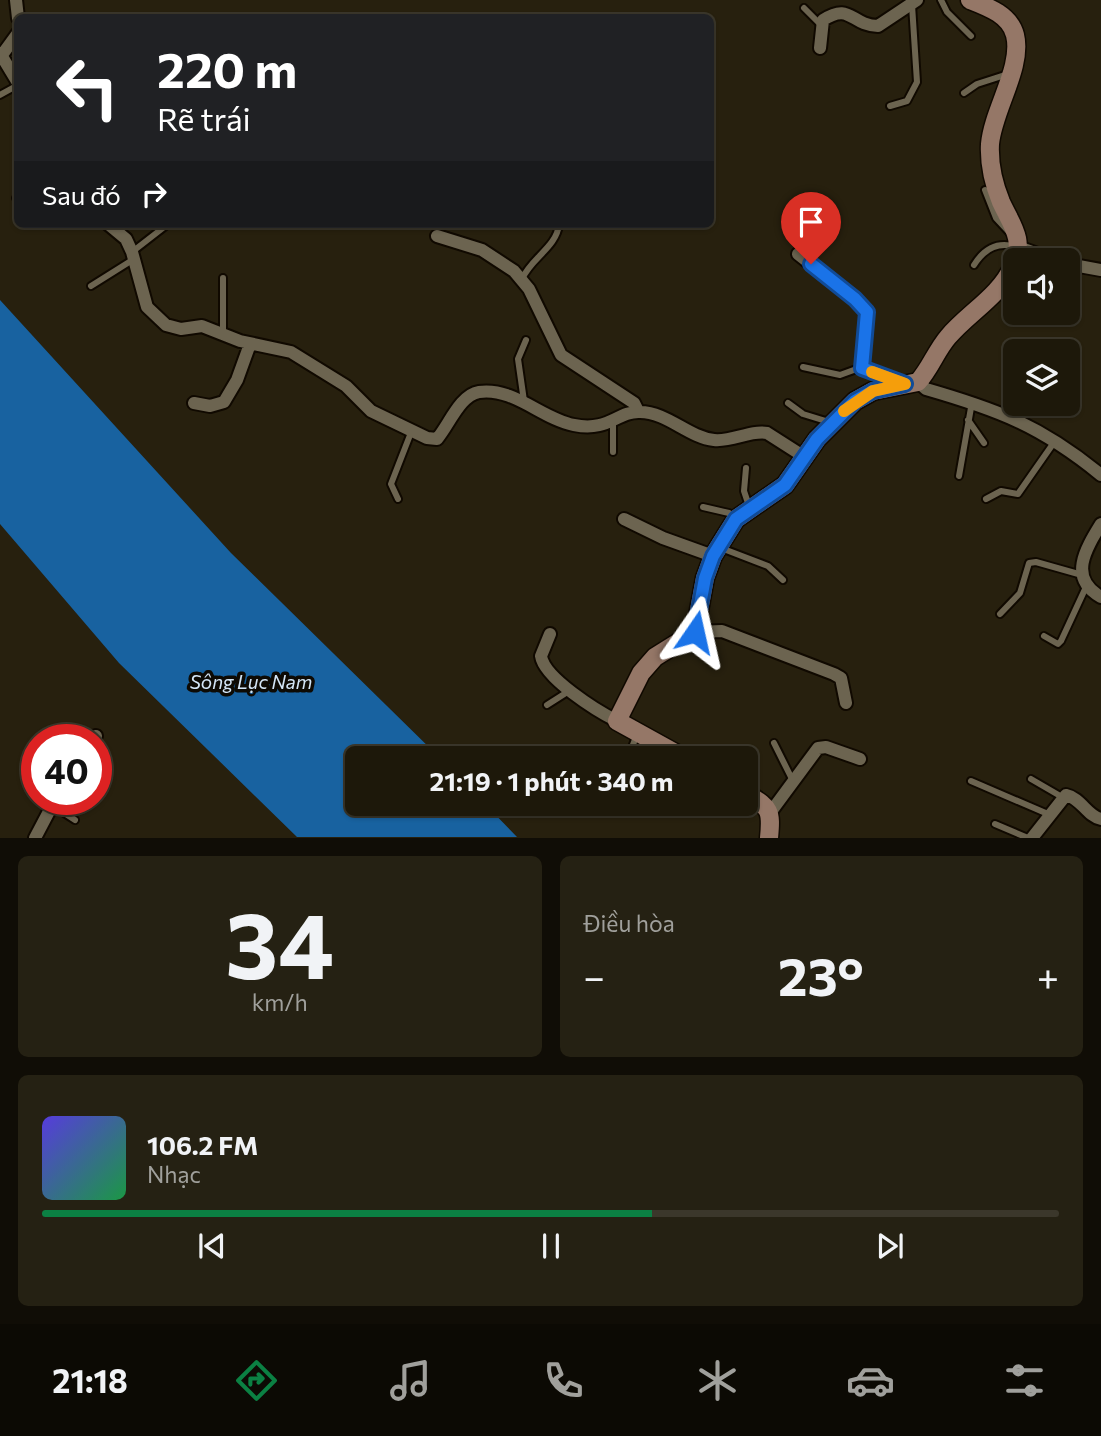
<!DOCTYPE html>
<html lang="vi">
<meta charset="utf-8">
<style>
:root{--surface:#1d180a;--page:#252113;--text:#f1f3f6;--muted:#a0a09c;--line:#3b372b;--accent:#0b8043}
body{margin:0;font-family:Commissioner,sans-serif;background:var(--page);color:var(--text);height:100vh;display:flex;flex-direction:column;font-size:26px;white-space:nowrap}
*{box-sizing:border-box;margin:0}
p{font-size:23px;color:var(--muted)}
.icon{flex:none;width:38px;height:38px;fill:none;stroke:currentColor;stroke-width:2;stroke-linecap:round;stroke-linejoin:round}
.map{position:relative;height:838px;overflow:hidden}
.sheet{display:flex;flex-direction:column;gap:18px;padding:18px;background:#100d06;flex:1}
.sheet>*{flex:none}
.hud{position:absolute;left:14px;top:14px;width:700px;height:214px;border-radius:10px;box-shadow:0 2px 5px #0004,0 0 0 2px var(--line);background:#202124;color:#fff;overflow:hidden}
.buttons{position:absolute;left:1003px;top:248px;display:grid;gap:14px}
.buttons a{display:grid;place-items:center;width:77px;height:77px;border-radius:10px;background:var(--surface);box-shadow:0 2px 5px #0004,0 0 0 2px var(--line);font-size:35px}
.speed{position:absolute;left:21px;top:724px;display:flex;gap:14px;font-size:35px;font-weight:700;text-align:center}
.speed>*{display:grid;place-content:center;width:91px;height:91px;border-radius:50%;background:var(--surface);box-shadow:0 2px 5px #0004,0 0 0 2px var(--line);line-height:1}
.speed .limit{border:10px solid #d22;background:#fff;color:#111}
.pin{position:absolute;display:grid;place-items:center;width:60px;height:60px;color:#fff;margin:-72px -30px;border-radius:50% 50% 50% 0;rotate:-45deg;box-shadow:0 0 7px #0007}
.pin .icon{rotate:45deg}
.me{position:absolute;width:77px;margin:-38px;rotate:11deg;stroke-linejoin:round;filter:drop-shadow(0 0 5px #0008)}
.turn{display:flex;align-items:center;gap:24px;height:147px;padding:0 28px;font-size:32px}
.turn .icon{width:91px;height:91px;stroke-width:2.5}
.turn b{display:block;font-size:49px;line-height:60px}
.then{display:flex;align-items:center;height:66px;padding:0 28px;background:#0003;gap:14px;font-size:26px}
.big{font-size:52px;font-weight:700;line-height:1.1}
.sheet .tile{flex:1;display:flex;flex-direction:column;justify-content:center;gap:10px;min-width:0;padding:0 24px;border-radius:10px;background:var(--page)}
.sheet .dial{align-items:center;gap:0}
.dial b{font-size:91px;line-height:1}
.song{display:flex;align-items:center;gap:21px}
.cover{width:84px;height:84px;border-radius:10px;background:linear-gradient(135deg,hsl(250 70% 55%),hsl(140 70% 35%))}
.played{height:7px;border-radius:4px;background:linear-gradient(90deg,var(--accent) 60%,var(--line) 60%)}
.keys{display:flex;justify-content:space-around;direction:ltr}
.heat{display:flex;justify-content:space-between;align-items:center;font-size:38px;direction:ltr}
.sheet .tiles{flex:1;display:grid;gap:18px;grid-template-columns:1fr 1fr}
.tile:last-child{grid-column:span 2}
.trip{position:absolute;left:345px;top:746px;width:413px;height:70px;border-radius:10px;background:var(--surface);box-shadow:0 2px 5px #0004,0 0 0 2px var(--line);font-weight:700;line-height:70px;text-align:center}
.menu{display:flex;height:112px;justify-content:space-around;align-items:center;background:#0c0a04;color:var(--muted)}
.menu .icon{width:49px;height:49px}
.menu .current{color:var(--accent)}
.menu b{font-size:32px;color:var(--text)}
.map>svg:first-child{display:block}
</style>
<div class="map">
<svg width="1101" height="838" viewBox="0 0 1101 838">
<rect width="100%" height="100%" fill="#27200e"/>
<!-- water -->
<path fill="#1862a0" d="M 0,300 L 231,553 L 440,758 L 357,758 L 357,803 L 484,803 L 517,837 L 297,837 L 119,663 L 0,524 Z"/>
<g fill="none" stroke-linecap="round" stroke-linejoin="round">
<!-- lane casing -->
<g stroke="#100900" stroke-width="10">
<path id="lane" d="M 941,0 L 947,12 L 971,36
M 804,8 L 821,25
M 964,93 L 977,84 L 1008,74
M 0,95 L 18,85
M 890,106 L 907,101 L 917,82 L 912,5
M 985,190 L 996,218 L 1009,232
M 16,198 L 18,197
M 132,252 L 168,224
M 974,265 C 984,249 997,241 1016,247
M 223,278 L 223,334
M 522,279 C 531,258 557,247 559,224
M 91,286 L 134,259
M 803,367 L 840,375 L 862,367
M 524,401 L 518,359 L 526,340
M 788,403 L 803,414 L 829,422
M 968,420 L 984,443
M 613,423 L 613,452
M 746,468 L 744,491 L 749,506
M 959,476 L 972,402
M 398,499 L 391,484 L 412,430
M 986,499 L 1001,491 L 1018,494 L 1055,441
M 703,507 L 729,513 L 734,518
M 721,548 L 768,566 L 783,580
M 1000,614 L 1020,593 L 1029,563 L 1036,562 L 1082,575
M 1044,636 L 1058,644 L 1061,641 L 1086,587
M 547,705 L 569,691
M 774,743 L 793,781
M 628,758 L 637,734
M 1031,779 L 1062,797
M 971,781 L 1048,814
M 84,800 L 87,803
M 52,805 L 75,820
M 733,808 L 736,803
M 995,824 L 1028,838"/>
</g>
<!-- street casing -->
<g stroke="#100900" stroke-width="16">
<path id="street" d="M 16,0 L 18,18
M 820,48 L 823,20 C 851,2 850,25 878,26 L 917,0
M 0,53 L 18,83
M 2,55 L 18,33
M 108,224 L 126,239 L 132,252 L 147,307 L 166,325 L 181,329 L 202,326 L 240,341 L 291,352 L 346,386 L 371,411 L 427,438 L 437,439 C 449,425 460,395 479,392 C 514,387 542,419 574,425 C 609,432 617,411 640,412 C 667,412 688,437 714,440 C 732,442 750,430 767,433 L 803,456
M 437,236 L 482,250 L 514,271 L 529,289 L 561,355 L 634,403 L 638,411
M 1018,247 L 1057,261
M 798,254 L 855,299 L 867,312 L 862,367 L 905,384
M 1068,264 L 1101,270
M 918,382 L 926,389 C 999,410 1041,426 1101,475
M 194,403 L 210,406 L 224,402 L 237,380 L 250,344
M 624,519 L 663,538 L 713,556
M 1101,524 C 1085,550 1068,578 1101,597
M 695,632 L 722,631 L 834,674 L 841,678 L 846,703
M 550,634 L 541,656 C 544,678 597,711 617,721
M 93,740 L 96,736
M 770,813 L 818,748 L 826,747 L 860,759
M 35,838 L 55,800
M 1032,838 L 1066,795 C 1081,798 1087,816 1101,819"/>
</g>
<!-- secondary casing -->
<g stroke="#100900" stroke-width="21">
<path id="secondary" d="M 684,758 L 617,721 L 641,673 L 655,657 L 695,632 L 705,578 L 713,556 L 736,519 L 785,485 L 817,439 L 855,401 L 873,391 L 918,382 C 930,369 936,351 948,337 C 968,313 1000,296 1013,266 C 1025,239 1012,226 1001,202 C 994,185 989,163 990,144 C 993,110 1023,67 1015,35 C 1010,15 988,7 970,0
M 746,793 C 769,808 772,808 769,838"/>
</g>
<!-- lane -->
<use href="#lane" stroke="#6c6450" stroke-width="6"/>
<!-- street -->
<use href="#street" stroke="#6c6450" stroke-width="12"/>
<!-- secondary -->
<use href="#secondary" stroke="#957767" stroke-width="18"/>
</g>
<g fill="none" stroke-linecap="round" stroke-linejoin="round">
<!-- route casing -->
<g stroke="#114b97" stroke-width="18">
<path id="route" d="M 695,632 L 705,578 L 713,556 L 736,519 L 785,485 L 817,439 L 855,401 L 873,391 L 905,384 L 862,368 L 867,312 L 855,299 L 811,264"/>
</g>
<!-- route -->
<use href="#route" stroke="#1a73e8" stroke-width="12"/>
<!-- slow -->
<path stroke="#f59e0b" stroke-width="12" d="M 844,411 L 873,391 L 905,384 L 872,372"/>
</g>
<g text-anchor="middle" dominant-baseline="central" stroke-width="7" stroke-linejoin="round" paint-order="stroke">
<!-- water labels -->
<g font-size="19" font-style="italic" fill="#d4e6f7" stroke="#0d0a04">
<text x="251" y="681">Sông Lục Nam</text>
</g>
</g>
</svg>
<div class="buttons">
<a><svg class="icon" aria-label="sound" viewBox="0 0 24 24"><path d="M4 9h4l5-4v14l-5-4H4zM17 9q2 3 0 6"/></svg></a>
<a><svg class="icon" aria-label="layers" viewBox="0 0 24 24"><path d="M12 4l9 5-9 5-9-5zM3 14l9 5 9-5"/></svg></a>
</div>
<div class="speed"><div class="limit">40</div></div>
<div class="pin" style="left:811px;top:264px;background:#d93025"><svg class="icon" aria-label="arrive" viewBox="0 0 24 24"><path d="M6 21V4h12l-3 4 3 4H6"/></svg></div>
<svg class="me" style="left:695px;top:632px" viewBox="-20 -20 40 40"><path d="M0-17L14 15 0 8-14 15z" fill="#1a73e8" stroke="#fff" stroke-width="4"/></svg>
<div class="trip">21:19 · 1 phút · 340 m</div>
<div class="hud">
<div class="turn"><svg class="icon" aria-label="left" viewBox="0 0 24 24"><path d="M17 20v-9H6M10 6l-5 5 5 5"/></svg><div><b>220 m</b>Rẽ trái</div></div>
<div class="then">Sau đó<svg class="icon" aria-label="right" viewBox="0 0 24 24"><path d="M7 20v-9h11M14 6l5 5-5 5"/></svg></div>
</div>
</div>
<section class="sheet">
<div class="tiles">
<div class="tile dial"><b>34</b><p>km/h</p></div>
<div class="tile"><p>Điều hòa</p>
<div class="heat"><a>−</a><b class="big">23°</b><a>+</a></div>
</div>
<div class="tile">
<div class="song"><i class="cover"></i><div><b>106.2 FM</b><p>Nhạc</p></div></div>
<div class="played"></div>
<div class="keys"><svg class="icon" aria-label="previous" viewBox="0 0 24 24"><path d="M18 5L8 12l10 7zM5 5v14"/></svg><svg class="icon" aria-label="pause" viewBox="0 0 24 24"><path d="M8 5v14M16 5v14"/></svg><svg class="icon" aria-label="next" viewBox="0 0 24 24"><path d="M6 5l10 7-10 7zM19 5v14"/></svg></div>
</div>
</div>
</section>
<nav class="menu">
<b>21:18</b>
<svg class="icon current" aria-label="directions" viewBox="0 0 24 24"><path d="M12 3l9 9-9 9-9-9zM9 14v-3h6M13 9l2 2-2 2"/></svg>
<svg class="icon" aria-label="music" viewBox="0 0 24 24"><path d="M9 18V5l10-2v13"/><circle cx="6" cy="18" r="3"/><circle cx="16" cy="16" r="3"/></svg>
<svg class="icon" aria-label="phone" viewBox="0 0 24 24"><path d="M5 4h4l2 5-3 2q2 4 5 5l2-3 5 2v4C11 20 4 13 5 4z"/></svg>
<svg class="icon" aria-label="climate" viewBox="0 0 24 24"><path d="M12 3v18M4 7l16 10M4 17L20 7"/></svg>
<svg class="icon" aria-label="car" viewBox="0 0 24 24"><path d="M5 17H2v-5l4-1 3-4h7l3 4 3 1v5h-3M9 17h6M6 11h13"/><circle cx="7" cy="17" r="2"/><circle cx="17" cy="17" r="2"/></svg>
<svg class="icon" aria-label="filters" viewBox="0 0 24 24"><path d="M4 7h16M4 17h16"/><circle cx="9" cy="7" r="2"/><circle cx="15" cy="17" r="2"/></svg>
</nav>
